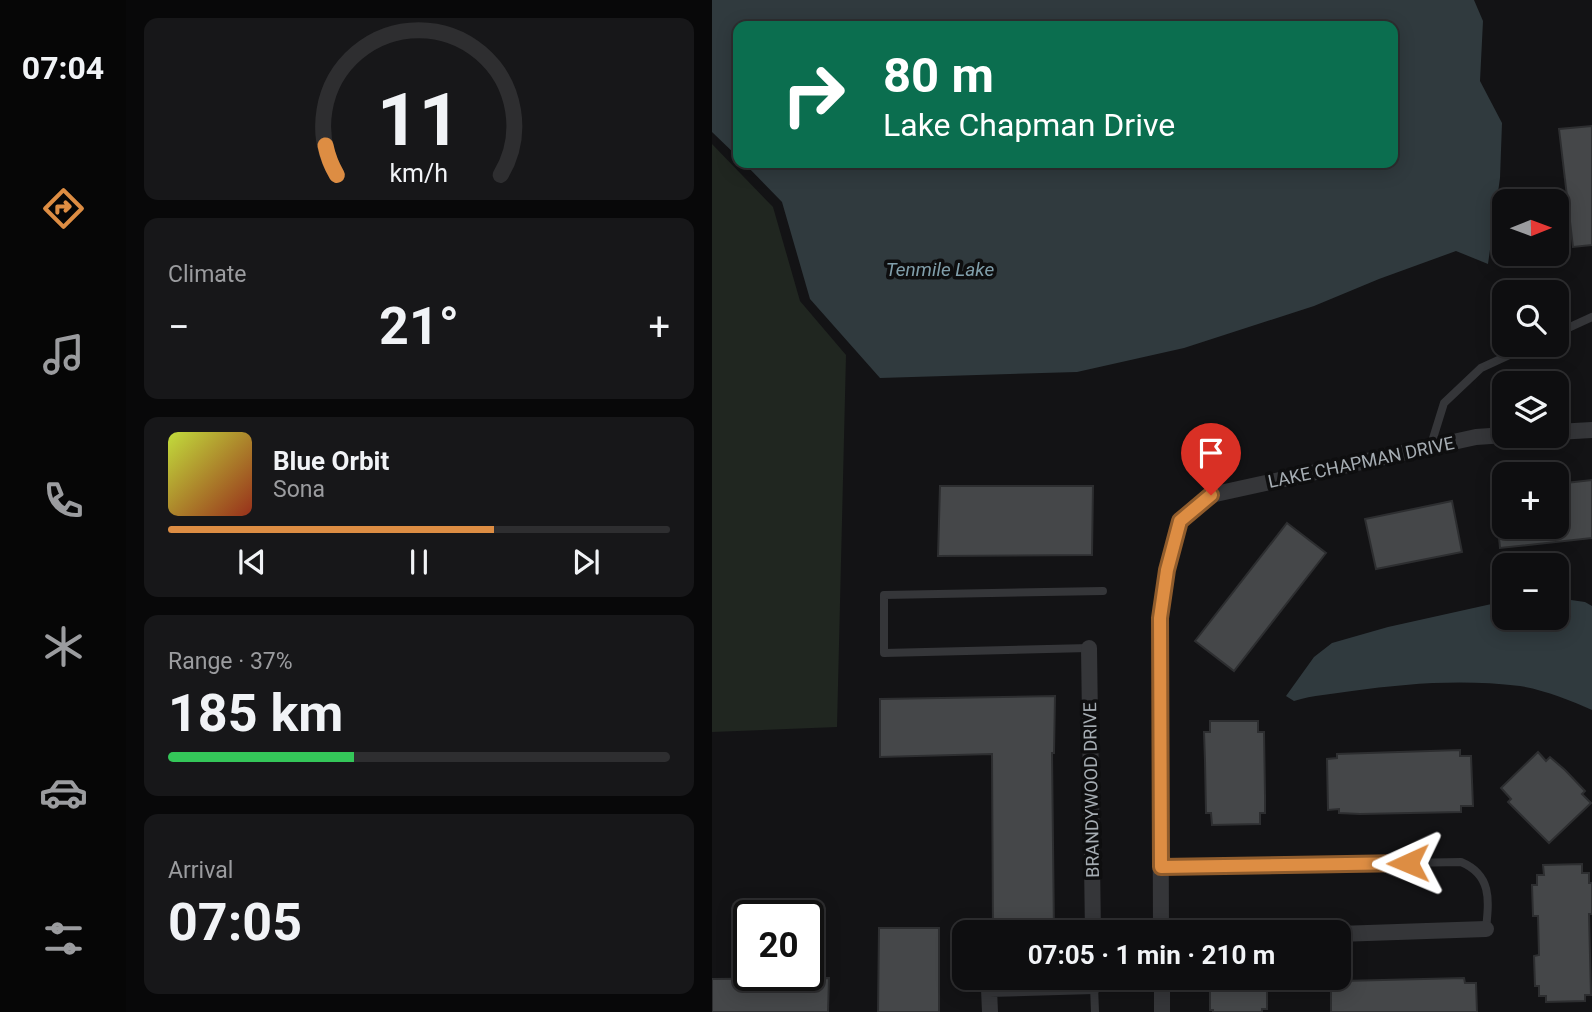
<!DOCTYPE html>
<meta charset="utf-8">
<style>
:root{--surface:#0e0e10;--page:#171719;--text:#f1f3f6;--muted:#9b9c9f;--line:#2e2e30;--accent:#dd8d43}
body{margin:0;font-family:Roboto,sans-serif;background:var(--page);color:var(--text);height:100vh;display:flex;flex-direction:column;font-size:26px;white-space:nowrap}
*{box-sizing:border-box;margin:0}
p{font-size:23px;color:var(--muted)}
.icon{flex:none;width:38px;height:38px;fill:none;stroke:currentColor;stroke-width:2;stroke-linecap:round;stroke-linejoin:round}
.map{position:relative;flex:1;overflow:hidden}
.details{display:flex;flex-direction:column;gap:18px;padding:18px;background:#080809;width:586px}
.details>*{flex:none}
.hud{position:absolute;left:21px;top:21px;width:665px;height:147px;border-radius:14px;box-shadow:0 4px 18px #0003,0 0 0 2px var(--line);background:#0b6e4f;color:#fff;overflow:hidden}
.needle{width:46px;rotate:89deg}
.fabs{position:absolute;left:780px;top:189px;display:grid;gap:14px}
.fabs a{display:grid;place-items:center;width:77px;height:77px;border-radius:14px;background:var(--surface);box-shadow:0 4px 18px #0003,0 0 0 2px var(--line);font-size:35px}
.speed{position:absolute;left:21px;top:900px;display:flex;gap:14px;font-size:35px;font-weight:700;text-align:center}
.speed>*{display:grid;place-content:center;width:91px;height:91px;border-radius:50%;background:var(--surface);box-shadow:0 4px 18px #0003,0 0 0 2px var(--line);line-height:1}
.speed .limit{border:4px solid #111;border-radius:10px;background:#fff;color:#111}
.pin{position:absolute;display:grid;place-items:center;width:60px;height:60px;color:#fff;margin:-72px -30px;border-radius:50% 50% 50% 0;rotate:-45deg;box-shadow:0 0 7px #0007}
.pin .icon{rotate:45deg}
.me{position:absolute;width:77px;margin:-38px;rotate:269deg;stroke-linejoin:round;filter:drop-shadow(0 0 5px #0008)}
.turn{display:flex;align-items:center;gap:24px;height:147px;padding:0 35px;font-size:32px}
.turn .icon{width:91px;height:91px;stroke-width:2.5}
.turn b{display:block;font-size:49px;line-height:60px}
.big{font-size:52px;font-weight:700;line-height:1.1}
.details .widget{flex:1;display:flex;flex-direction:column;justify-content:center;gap:10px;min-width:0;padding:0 24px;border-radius:14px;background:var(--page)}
.details .dial{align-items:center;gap:0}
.dial svg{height:182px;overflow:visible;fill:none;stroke:var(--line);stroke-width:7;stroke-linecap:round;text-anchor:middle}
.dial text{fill:var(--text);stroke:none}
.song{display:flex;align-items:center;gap:21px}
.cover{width:84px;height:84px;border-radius:10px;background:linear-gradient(135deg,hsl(70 70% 55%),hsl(10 70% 35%))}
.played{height:7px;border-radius:4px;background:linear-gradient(90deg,var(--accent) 65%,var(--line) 65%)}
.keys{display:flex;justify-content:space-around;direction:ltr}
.heat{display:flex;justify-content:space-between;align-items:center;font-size:38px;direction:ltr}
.charge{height:10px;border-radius:5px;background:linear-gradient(90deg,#34c759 37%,var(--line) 0)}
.trip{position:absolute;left:240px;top:920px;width:399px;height:70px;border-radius:14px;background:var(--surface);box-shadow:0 4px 18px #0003,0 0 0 2px var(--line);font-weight:700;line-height:70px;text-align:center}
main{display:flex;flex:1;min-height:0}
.tab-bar{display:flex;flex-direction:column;width:126px;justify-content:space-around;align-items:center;background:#060606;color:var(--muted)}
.tab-bar .icon{width:49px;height:49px}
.tab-bar .on{color:var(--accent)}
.tab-bar b{font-size:32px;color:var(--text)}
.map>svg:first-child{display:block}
</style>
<main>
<nav class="tab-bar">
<b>07:04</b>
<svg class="icon on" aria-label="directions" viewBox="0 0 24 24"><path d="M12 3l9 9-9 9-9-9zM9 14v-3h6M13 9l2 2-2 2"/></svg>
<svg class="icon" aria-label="music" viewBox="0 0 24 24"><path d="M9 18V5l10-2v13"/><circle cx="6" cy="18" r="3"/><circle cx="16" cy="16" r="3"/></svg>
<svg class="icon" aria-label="phone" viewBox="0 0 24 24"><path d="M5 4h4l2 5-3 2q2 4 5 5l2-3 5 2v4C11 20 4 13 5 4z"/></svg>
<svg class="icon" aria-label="climate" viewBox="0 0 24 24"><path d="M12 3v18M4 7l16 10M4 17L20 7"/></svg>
<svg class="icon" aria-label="car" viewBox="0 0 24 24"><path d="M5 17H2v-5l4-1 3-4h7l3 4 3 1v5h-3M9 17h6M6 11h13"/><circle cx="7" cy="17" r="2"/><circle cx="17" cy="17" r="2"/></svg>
<svg class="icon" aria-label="filters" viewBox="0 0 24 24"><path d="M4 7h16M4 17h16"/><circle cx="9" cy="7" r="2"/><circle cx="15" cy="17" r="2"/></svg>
</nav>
<section class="details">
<div class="widget dial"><svg viewBox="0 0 100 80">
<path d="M14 69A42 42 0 1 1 86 69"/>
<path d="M14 69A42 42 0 0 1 9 56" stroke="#dd8d43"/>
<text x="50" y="56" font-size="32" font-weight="700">11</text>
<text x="50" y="72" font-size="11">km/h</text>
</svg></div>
<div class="widget"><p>Climate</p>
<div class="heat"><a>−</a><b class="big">21°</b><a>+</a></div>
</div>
<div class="widget">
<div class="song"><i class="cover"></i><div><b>Blue Orbit</b><p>Sona</p></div></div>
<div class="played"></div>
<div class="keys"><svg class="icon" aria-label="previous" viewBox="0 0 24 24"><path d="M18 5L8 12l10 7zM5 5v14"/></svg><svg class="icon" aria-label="pause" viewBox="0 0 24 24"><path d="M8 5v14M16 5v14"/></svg><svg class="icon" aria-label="next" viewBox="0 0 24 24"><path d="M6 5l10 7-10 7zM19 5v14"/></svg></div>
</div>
<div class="widget"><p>Range · 37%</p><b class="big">185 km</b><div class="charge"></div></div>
<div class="widget"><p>Arrival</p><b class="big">07:05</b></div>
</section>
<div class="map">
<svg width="880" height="1012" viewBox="0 0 880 1012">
<rect width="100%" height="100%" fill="#131315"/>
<!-- green -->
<path fill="#202620" d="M 0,144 L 61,207 L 88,301 L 134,355 L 125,727 L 0,732 Z"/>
<!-- water -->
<path fill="#303a3e" d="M 0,0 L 762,0 L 771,21 L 768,81 L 790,123 L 788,178 L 776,264 L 744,251 L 667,279 L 602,306 L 472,348 L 365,372 L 168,378 L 98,299 L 70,202 L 32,163 L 681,163 L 681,26 L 26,26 L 26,157 L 0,132 Z
M 845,598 L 873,602 L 880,606 L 880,710 C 858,700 832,690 808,686 C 752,679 696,683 640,691 C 621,694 601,695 582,701 L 574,696 L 602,657 L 620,643 L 676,627 L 793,601 L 793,618 L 845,618 Z"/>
<!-- building -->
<path fill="#454749" stroke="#2d2e30" stroke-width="2" d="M 880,126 L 880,245 L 861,247 L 847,129 Z
M 880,480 L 880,538 L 788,548 L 786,527 L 845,527 L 845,484 Z
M 228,486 L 381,486 L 380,555 L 226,556 Z
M 740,501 L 750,552 L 664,569 L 653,519 Z
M 575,523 L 614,553 L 522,671 L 483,641 Z
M 343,696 L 342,753 L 340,753 L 342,933 L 281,933 L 280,754 L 168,757 L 168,699 Z
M 498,721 L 546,721 L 546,732 L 552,732 L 553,795 L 553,813 L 548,813 L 548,824 L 500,825 L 499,813 L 494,813 L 493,761 L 492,732 L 498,732 Z
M 748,750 L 748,756 L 759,756 L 761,806 L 749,806 L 749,812 L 648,814 L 627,813 L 627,809 L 616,810 L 615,759 L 625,758 L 625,754 Z
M 826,752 L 834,761 L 838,757 L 853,770 L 873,791 L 870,794 L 879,803 L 837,843 L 796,802 L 799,799 L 789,788 Z
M 870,864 L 870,873 L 877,873 L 877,883 L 880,883 L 880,914 L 877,914 L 879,995 L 873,995 L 873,1001 L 834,1002 L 834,996 L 827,996 L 827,986 L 823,986 L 822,956 L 827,955 L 826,916 L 821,916 L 820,885 L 825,885 L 825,875 L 832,875 L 831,865 Z
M 167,928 L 227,928 L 227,1012 L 166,1012 Z
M 117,978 L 116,1012 L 0,1012 L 0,979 Z
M 502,978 L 550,978 L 550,986 L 555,986 L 555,1009 L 550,1009 L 550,1012 L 501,1012 L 501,1010 L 498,1010 L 498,986 L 502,986 Z
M 752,978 L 753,983 L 764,983 L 765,1012 L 619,1012 L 619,987 L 630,987 L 630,981 Z"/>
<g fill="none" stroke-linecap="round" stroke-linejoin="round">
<!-- lane -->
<path stroke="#353639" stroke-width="8" d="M 845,333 L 880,317
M 718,448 L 732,403 L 769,368 L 819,345
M 377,648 L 172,653 L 172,595 L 391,591
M 449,867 L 749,862 C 780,875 777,900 774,929
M 382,986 L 383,1012"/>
<!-- street -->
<path stroke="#353639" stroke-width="16" d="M 845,432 L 880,430
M 377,648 L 381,933
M 449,933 L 448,618 L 455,570 L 468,521 L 499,495 L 764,437 L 793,435
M 626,934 L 774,929
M 450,978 L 450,1012
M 278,1012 L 277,989 L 382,986 L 382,978"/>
</g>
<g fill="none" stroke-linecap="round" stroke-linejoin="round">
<!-- route casing -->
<g stroke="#905c2c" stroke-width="18">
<path id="route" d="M 499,495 L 468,521 L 455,570 L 448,618 L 449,867 L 696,863"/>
</g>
<!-- route -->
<use href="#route" stroke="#dd8d43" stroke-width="12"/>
</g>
<g text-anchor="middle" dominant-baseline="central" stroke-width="7" stroke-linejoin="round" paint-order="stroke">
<!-- street labels -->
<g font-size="18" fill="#a6adb3" stroke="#0e0e0f">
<text transform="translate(649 462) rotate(-12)">LAKE CHAPMAN DRIVE</text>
<text transform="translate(379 790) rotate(-91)">BRANDYWOOD DRIVE</text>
</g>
<!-- water labels -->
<g font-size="19" font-style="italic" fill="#819fab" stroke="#0e0e0f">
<text x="228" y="269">Tenmile Lake</text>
</g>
</g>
</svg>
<div class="fabs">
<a><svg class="needle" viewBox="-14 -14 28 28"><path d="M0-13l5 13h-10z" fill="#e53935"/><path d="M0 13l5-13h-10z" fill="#9b9c9f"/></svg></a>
<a><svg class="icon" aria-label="search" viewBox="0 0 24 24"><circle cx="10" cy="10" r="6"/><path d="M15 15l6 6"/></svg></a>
<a><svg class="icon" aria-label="layers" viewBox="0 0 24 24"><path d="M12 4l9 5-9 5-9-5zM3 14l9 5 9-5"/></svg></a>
<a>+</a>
<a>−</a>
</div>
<div class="speed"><div class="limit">20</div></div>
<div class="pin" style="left:499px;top:495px;background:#d93025"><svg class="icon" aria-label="arrive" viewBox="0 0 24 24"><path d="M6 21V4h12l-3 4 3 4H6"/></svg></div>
<svg class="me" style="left:696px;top:863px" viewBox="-20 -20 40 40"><path d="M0-17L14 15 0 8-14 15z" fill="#dd8d43" stroke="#fff" stroke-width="4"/></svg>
<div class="trip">07:05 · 1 min · 210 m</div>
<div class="hud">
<div class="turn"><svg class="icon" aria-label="right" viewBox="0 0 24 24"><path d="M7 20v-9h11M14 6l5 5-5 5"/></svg><div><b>80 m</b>Lake Chapman Drive</div></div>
</div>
</div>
</main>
